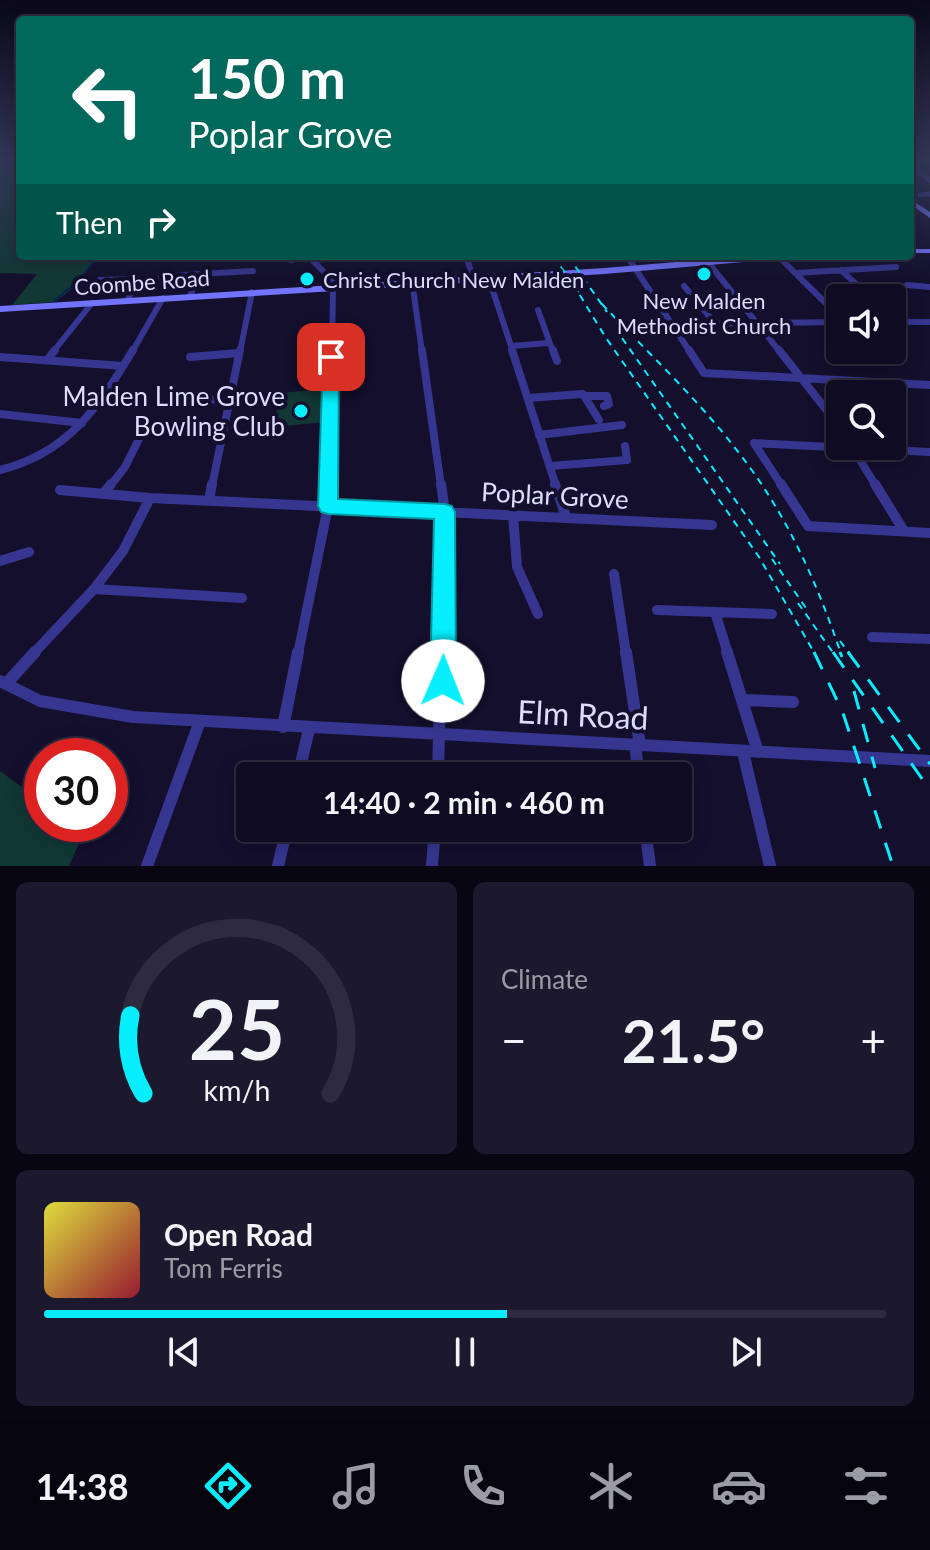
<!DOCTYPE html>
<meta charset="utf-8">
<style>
:root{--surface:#0e0b22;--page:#1c192f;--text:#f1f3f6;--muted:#9b9ba5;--line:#2e2b40;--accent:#07efff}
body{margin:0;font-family:Lato,sans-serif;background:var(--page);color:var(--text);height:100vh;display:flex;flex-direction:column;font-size:30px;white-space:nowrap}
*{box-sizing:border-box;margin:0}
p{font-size:26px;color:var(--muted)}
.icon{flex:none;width:44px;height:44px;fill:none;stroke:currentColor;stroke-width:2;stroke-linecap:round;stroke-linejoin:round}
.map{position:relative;height:866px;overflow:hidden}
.drawer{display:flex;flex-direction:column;gap:16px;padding:16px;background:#080613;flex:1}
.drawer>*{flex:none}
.top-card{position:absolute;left:16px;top:16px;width:898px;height:244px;border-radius:8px;box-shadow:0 4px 20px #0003,0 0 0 2px var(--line);background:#00695c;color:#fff;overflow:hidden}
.controls{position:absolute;left:826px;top:284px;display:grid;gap:16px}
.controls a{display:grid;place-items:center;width:80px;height:80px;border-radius:8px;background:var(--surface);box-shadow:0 4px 20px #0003,0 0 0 2px var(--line);font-size:40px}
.speed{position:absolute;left:24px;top:738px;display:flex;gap:16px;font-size:40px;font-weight:700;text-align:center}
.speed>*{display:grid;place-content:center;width:104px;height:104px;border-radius:50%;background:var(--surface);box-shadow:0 4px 20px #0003,0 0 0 2px var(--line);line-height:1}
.speed .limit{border:12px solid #d22;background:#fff;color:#111}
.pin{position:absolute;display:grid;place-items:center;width:68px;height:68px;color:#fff;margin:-34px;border-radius:16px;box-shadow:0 4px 12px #0006}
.me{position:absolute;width:88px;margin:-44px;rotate:1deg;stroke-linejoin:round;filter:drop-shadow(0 0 6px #0008)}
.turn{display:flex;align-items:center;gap:28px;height:168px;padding:0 40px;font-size:36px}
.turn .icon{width:104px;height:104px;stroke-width:2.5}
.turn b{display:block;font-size:56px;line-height:68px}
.then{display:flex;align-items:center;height:76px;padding:0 40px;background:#0003;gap:16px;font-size:30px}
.big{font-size:60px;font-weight:700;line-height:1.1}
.drawer .tile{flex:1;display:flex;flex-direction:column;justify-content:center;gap:12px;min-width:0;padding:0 28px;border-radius:12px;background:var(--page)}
.drawer .dial{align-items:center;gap:0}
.dial svg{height:208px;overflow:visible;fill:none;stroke:var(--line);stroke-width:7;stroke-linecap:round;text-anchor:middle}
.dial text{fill:var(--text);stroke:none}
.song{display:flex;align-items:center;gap:24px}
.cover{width:96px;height:96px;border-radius:12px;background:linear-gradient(135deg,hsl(60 70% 55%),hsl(350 70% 35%))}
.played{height:8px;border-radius:4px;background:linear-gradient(90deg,var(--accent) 55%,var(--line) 55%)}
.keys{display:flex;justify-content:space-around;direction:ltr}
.heat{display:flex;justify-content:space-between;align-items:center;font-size:44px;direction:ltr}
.drawer .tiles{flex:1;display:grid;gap:16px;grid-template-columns:1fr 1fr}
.tile:last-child{grid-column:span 2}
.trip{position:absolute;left:236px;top:762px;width:456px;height:80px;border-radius:8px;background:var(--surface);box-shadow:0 4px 20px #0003,0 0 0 2px var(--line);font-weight:700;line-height:80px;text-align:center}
.tab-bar{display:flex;height:128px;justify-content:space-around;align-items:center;background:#06040e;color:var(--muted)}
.tab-bar .icon{width:56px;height:56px}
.tab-bar .active{color:var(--accent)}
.tab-bar b{font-size:36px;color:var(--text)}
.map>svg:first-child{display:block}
</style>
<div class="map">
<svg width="930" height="866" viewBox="0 0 930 866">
<rect width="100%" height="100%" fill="#130f2d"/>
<!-- green -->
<path fill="#113835" d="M 0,162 L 20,162 L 20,256 L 99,256 L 73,288 L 55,302 L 12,305 L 37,274 L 0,273 Z
M 326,389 L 324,422 L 286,426 L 285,422 L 275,420 L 280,393 Z
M 0,771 L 42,802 L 42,824 L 78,825 L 83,834 L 69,866 L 0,866 Z"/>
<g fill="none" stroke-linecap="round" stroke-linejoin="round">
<!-- stream -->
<path stroke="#062350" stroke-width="2" d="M 54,301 L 77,282 L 98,256"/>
<!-- minor-far4 -->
<path stroke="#363691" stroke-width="5" d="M 910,166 L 930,180
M 920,195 L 930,194"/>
<!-- minor-far3 -->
<path stroke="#363691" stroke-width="6" d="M 308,256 L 338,286
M 466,256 L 473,277
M 627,256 L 690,352
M 778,256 L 795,273 L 896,267
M 291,260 L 308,256
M 314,261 L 332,256
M 707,261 L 780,352
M 841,270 L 871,298
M 199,274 L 253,271
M 488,276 L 513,352
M 798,276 L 840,317
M 161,277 L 199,274 L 190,296
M 100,280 L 138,279 L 127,301
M 412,281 L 422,352
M 907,285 L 930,287
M 684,286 L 714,322
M 538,310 L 553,352
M 892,322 L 930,322
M 671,324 L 840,322
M 511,346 L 548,343
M 53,352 L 92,303
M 132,352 L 163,298
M 240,352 L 252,292
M 332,352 L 333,287"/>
<!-- minor-far2 -->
<path stroke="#363691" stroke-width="8" d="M 422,350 L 441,486
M 512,350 L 556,486
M 553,350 L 557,361
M 689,350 L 704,373 L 930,385
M 779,350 L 840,427
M 0,357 L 123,366
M 190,357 L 239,353
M 47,360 L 55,350
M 835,380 L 847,394
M 585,396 L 607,396 L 609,404 L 604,406
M 528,398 L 583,394 L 599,420
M 174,403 L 230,398
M 0,414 L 82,423
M 539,435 L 622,425
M 754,443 L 782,486
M 754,443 L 930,452
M 852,447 L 876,486
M 550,466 L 627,460 L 625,446
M 0,470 C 68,453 98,408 133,350
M 110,486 L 125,467 L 139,439
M 212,486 L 240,350
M 328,486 L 332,350"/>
<!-- minor-far1 -->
<path stroke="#363691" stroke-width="10" d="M 441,484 L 445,512 L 441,654
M 555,484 L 566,517
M 781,484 L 808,526 L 930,533
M 875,484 L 904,531
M 60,490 L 150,498 L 712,525
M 103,494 L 111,484
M 209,500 L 212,484
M 513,515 L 517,567 L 538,614
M 0,561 L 29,552
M 614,574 L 626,654
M 94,589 L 242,598
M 657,610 L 772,614
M 715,612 L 728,654
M 872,637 L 930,639
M 33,654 L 94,589 L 123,551 L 150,498
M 298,654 L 328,506 L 329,484"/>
<!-- minor -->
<path stroke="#363691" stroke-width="12" d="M 626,652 L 640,745
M 727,652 L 758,752
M 0,681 L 40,701 L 133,717 L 930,761
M 6,684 L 35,652
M 743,700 L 793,702
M 283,727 L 298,652
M 635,745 L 639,776
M 743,752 L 770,866
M 298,776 L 309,729
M 438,776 L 441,652
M 645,828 L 650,866
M 147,866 L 200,721
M 278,866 L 287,828
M 432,866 L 435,828"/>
<!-- secondary -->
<path fill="#7274ff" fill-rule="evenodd" d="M 910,199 L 930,212 L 930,218 L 910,204 Z
M 910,249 L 930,249 L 930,253 L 910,253 Z
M 748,256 L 781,256 L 777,259 L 604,274 L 0,312 L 0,306 L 604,268 Z"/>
<!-- rail-far1 -->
<path stroke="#07efff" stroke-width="2" stroke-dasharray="7 6" stroke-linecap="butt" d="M 553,256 L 579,292
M 568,256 L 607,312
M 573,284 L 606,338 L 759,557 L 815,654
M 602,304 C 648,353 698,399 739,453 C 786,513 817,582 841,654
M 622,338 L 780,564
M 772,559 L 806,608
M 798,603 L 834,654
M 840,641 L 850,654"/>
<!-- rail -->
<path stroke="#07efff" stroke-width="3" stroke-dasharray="19 15" stroke-linecap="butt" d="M 814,652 L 843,713 L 893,866
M 833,652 L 930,790
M 840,652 L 842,657
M 848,652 L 930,764
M 854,691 L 875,768"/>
</g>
<!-- sky -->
<linearGradient id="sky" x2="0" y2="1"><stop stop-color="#0a0819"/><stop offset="0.57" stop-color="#333757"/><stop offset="1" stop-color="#333757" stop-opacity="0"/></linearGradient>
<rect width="930" height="283" fill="url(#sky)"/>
<!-- route -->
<path fill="#07efff" stroke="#059ba6" stroke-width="2" d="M 331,352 L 339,357 L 338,499 L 445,504 L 452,506 L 455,512 L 456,681 L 452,690 L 443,694 L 433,690 L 430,681 L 434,519 L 328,514 L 321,512 L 318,506 L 323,357 Z"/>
<!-- markers -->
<g fill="#07efff" stroke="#130f2d" stroke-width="3">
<circle cx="704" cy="274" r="8"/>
<circle cx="307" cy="279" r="8"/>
<circle cx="301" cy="411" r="8"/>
</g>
<g text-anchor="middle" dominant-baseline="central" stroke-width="8" stroke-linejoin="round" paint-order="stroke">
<!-- far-poi labels -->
<g font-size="22" fill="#dedbff" stroke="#130f2d" text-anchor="start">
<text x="323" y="279">Christ Church New Malden</text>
<text x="704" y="300" text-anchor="middle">New Malden<tspan x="704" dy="25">Methodist Church</tspan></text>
</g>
<!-- far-street labels -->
<g font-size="22" fill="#dedbff" stroke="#130f2d">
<text transform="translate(142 282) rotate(-4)">Coombe Road</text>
</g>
<!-- poi labels -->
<g font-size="26" fill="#dedbff" stroke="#130f2d" text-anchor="end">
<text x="285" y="396">Malden Lime Grove<tspan x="285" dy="30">Bowling Club</tspan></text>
</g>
<!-- street labels -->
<g font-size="26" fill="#dedbff" stroke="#130f2d">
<text transform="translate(555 495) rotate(3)">Poplar Grove</text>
</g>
<!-- near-street labels -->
<g font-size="32" fill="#dedbff" stroke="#130f2d">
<text transform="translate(583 714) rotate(3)">Elm Road</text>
</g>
</g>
</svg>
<div class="controls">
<a><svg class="icon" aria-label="sound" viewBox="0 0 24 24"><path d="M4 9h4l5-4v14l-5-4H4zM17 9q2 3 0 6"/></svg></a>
<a><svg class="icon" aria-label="search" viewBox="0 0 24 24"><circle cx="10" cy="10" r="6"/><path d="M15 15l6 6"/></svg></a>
</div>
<div class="speed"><div class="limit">30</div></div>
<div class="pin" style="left:331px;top:357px;background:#d93025"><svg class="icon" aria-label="arrive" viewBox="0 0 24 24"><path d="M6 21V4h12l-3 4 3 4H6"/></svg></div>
<svg class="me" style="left:443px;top:681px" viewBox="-20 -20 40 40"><circle r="19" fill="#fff"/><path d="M0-13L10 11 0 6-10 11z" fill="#07efff"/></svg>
<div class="trip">14:40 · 2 min · 460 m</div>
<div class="top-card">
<div class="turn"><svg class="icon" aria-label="left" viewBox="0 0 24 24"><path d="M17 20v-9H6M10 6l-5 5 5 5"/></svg><div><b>150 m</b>Poplar Grove</div></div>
<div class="then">Then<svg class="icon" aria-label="right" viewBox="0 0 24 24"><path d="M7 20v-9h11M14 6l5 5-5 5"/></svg></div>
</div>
</div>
<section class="drawer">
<div class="tiles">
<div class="tile dial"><svg viewBox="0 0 100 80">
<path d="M14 69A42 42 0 1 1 86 69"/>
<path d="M14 69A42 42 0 0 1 9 39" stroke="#07efff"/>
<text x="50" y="56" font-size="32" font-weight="700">25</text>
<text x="50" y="72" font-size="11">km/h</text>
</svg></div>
<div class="tile"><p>Climate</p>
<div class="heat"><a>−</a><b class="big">21.5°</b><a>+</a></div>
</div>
<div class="tile">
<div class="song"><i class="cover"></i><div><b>Open Road</b><p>Tom Ferris</p></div></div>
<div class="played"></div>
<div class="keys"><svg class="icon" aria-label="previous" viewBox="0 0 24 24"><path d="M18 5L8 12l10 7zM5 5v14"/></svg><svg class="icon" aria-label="pause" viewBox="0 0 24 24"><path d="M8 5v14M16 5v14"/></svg><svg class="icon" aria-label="next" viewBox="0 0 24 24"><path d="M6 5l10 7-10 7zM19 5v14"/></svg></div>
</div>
</div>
</section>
<nav class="tab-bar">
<b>14:38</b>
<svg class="icon active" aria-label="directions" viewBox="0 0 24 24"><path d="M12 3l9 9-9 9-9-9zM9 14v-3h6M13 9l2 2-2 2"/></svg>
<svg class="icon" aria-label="music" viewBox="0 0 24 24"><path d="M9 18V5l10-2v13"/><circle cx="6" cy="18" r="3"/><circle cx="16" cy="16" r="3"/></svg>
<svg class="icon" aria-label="phone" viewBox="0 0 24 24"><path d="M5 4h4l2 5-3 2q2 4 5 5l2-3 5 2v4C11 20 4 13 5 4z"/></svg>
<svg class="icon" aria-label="climate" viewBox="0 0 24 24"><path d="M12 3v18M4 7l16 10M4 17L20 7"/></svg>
<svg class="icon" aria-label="car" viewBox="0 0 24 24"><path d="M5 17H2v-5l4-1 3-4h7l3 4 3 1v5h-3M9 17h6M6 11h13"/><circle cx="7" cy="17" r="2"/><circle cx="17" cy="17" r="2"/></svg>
<svg class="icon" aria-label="filters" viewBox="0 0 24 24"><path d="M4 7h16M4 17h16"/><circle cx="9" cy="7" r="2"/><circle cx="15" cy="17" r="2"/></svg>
</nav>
